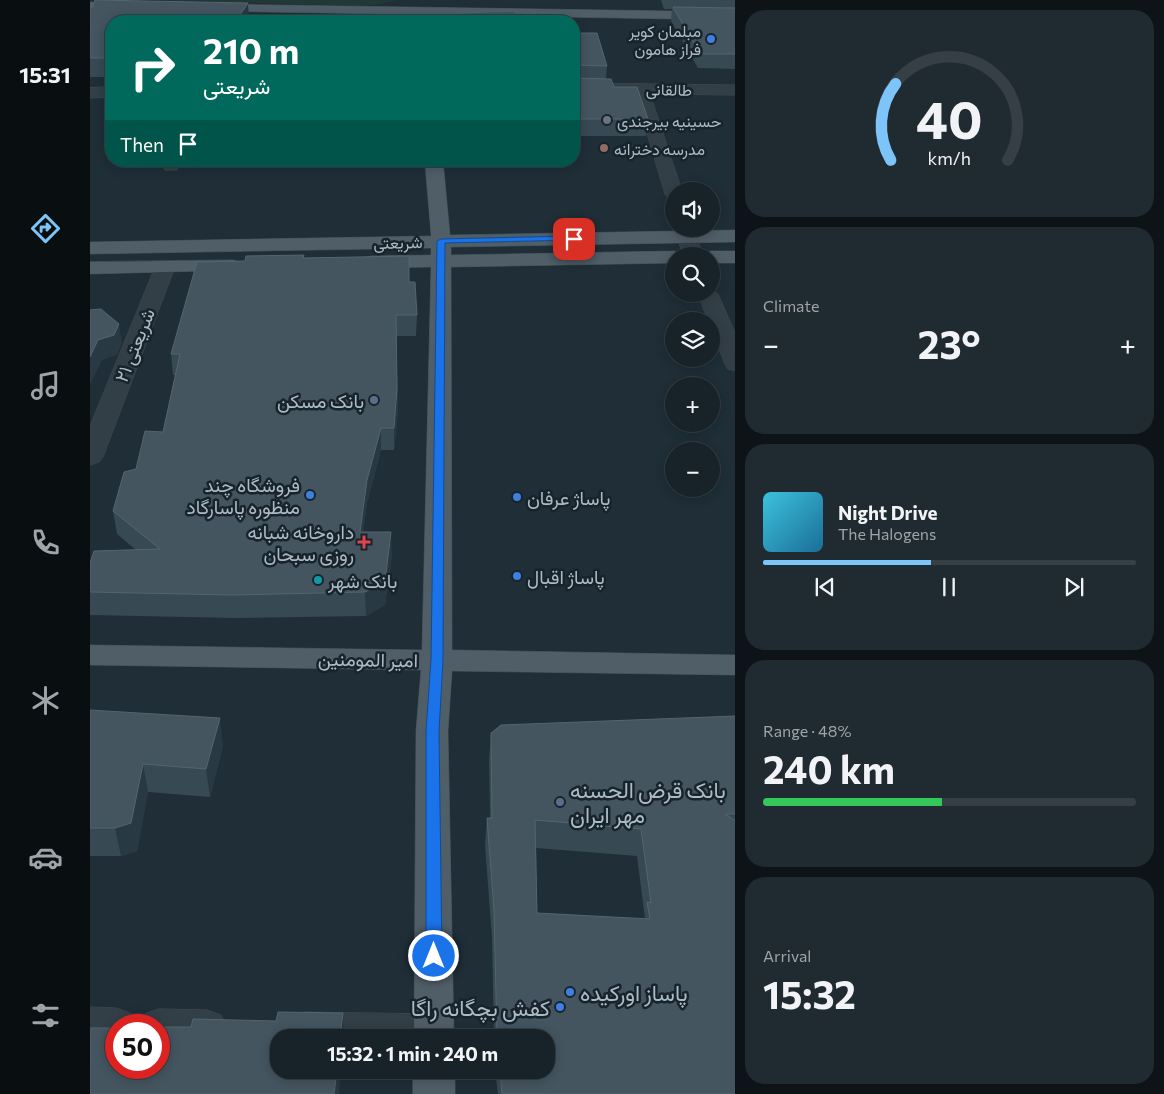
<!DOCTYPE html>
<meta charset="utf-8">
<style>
:root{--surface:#172229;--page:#202a31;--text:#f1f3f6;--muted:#9ea4a8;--line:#363f46;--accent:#7dc4f9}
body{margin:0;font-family:Commissioner,Vazirmatn,sans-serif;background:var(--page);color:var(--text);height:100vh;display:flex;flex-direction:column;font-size:19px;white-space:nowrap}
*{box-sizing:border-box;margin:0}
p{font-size:16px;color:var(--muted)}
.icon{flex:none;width:28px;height:28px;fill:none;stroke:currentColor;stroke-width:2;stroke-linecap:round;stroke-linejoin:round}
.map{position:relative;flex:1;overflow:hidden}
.panel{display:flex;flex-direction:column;gap:10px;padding:10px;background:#0d1317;width:429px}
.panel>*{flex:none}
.hud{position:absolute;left:15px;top:15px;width:475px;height:152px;border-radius:20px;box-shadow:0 2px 12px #0003,0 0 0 1px var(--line);background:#00695c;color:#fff;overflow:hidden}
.controls{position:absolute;left:575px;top:182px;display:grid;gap:10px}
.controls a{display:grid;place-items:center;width:55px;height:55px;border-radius:50%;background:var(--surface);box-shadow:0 2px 12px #0003,0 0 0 1px var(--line);font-size:25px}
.speed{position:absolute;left:15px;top:1014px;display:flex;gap:10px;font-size:25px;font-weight:700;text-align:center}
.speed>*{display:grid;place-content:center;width:65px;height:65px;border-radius:50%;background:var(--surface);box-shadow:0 2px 12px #0003,0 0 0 1px var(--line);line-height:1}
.speed .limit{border:8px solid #d22;background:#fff;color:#111}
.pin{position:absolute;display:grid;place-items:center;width:42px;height:42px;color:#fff;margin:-21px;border-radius:10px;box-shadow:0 2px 8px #0006}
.me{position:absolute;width:55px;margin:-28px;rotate:0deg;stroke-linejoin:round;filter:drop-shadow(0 0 4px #0008)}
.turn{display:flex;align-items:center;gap:18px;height:105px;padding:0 15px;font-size:22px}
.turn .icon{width:65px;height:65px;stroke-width:2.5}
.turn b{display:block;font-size:35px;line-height:42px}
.then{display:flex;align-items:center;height:48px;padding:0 15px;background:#0003;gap:10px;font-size:19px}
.big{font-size:38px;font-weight:700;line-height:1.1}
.panel .tile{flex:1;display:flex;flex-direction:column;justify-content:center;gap:8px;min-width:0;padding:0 18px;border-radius:20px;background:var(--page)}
.panel .dial{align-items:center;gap:0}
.dial svg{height:130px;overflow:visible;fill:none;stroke:var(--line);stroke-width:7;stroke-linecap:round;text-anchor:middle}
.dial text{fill:var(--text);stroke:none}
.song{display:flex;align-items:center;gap:15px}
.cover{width:60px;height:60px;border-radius:8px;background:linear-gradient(135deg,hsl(190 70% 55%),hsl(200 70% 35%))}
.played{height:5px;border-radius:2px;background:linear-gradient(90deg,var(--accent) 45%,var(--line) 45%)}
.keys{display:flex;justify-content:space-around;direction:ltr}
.heat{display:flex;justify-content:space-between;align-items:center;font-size:28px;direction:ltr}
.charge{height:8px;border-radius:4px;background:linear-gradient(90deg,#34c759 48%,var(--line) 0)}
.trip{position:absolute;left:180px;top:1029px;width:285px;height:50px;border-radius:20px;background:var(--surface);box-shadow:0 2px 12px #0003,0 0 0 1px var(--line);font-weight:700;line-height:50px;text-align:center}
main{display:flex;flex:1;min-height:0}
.tabs{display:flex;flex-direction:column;width:90px;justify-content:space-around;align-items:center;background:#090e10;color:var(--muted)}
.tabs .icon{width:35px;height:35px}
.tabs .selected{color:var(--accent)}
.tabs b{font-size:22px;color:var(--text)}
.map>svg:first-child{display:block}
</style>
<main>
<nav class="tabs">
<b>15:31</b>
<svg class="icon selected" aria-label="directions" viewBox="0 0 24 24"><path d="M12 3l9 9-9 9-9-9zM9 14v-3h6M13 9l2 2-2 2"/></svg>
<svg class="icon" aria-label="music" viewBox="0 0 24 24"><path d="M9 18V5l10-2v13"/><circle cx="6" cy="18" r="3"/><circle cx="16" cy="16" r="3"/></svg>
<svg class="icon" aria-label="phone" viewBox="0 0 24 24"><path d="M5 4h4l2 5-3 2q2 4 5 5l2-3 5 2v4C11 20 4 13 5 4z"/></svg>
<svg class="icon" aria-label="climate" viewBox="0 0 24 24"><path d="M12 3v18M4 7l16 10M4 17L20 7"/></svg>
<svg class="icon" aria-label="car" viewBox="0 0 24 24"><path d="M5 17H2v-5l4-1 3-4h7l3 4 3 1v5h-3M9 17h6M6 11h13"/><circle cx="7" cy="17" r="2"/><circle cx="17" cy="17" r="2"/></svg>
<svg class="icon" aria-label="filters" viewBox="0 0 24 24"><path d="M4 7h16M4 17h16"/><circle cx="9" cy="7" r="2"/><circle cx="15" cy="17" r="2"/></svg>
</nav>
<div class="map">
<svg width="646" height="1094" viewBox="0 0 646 1094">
<rect width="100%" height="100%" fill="#1f2e37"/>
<!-- green -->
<path fill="#213836" d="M 56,0 L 306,0 L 292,4 L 270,6 Z"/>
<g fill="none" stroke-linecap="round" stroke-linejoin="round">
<!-- minor casing -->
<g stroke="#3f4b54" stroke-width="1">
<path id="minor" d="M 484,83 L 646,85 L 646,95 L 560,94 L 592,191 L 584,191 L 584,199 L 578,198 L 575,194 L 545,93 L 484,93 Z
M 21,87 L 21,97 L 0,98 L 0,88 Z
M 74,161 L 92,161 L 87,170 L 75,170 L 72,166 Z
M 586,229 L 604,229 L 613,256 L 593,256 Z
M 75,261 L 82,263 L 85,267 L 13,457 L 9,462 L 0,465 L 0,426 L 65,267 L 68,263 Z
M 621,289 L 628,294 L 646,335 L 646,371 L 638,369 L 635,364 L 621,329 L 621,321 L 618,321 L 608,294 L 621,294 Z
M 0,1007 L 26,1008 L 40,1013 L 46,1025 L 26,1025 L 26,1044 L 0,1043 Z
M 69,1009 L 117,1010 L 131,1015 L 137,1028 L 131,1041 L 117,1046 L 69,1045 L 69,1025 L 50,1025 L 55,1014 Z
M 215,1012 L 344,1014 L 358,1019 L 364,1032 L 362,1038 L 198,1038 L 195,1030 L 201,1017 Z"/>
</g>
<!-- major casing -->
<g stroke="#3f4b54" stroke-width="1">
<path id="major" d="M 0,2 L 41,3 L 48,7 L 41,11 L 0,10 Z
M 122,4 L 646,12 L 646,20 L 117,11 L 115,8 L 117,5 Z
M 335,161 L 353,161 L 360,235 L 646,230 L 646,242 L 361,247 L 361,255 L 584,251 L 591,253 L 593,256 L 584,256 L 584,263 L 361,267 L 362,650 L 646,655 L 646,675 L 362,671 L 358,731 L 364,1038 L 324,1038 L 326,731 L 331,670 L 0,665 L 0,645 L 332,650 L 341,267 L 281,268 L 274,266 L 271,262 L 274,258 L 281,256 L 341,255 L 341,248 L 0,254 L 0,242 L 341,236 Z
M 621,251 L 646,251 L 646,263 L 621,263 L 621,256 L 612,256 L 614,253 Z
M 143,260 L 150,262 L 153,266 L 150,270 L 0,274 L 0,262 Z
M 323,1070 L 365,1070 L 365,1094 L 323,1094 Z"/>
</g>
<!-- minor -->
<use href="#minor" fill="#333f47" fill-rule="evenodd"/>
<!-- major -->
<use href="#major" fill="#505e68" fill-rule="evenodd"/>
</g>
<!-- wall -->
<path fill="#374953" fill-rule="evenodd" d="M 571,0 L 646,0 L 646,69 L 608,68 L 581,21 L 582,9 L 574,9 Z
M 0,7 L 159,20 L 21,21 L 21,77 L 0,77 Z
M 484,28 L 489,33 L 517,66 L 516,79 L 558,119 L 556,136 L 484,136 Z
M 214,255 L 214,258 L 319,282 L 327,315 L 326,336 L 306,336 L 308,410 L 304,450 L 291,450 L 277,503 L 273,532 L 302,555 L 295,605 L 276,616 L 144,618 L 0,615 L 0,563 L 46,550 L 27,534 L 23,511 L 46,469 L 73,432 L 85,375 L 83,375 L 81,354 L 155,261 Z
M 0,710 L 133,746 L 120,797 L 58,792 L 47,851 L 31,856 L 0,856 Z
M 646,716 L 646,1094 L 408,1094 L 405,1070 L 456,1070 L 456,1038 L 404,1038 L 402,938 L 395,845 L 397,818 L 400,818 L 399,760 L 401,733 ZM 446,848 L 547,856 L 555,919 L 447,913 Z"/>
<!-- shaded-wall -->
<path fill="#283943" d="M 158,3 L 159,20 L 158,21 L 146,21 Z
M 29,324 L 32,343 L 27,355 L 12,360 L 0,385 L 0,357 L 8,340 Z
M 307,388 L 308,410 L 304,450 L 304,428 Z
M 291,428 L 291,450 L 277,503 L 270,555 L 270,532 L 277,480 Z
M 301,532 L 302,555 L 295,605 L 276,616 L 275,592 Z
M 130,718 L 133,746 L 120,797 L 116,769 Z
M 53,764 L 58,792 L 47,851 L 31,856 L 25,828 Z
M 253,1013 L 254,1038 L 250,1038 Z
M 247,1070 L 251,1070 L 249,1094 L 244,1094 Z"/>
<!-- building -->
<path fill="#445560" stroke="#54656f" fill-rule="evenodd" d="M 5,0 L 158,3 L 146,21 L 21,21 L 21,58 L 0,58 L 0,7 L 3,7 Z
M 583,7 L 646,8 L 646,54 L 610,54 Z
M 425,11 L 425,13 L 466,13 L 468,21 L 370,21 L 370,13 Z
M 484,28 L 487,28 L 489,33 L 507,33 L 517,66 L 485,65 L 484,78 L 521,79 L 524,87 L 547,87 L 558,119 L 484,119 Z
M 214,255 L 213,258 L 319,256 L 319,282 L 325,282 L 327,315 L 306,315 L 307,388 L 304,428 L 291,428 L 277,480 L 270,532 L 301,532 L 295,582 L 275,592 L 142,595 L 0,592 L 0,563 L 4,551 L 70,549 L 23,511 L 34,472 L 46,469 L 55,431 L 73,432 L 90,354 L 81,354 L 107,262 L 155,261 L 156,256 Z
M 11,309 L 29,324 L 24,335 L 8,340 L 0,357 L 0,310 Z
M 0,710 L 130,718 L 116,769 L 53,764 L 41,823 L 25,828 L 0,828 Z
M 646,716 L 646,814 L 635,814 L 646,821 L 646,1094 L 412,1094 L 410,1070 L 456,1070 L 456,1038 L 407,1038 L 404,910 L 397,818 L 402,818 L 401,733 L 411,725 ZM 445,820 L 551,829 L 561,903 L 557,902 L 560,919 L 447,913 Z
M 188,1012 L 253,1013 L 250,1038 L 189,1038 L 189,1070 L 247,1070 L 244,1094 L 0,1094 L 0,1028 L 26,1028 L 26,1068 L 69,1068 L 69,1027 L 101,1027 L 103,1019 L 186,1021 Z"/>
<!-- route -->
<path fill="#1a73e8" stroke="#114b97" d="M 484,236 L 486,237 L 486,240 L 355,243 L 353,660 L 349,731 L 352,956 L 349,961 L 344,963 L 338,961 L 336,956 L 336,731 L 341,660 L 347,241 L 351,239 Z"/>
<!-- markers -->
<g fill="#3f7fe0" stroke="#18242c" stroke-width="2">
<circle cx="621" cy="39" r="5"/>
<circle cx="220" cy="495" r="5"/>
<circle cx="427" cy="497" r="5"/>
<circle cx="427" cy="576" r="5"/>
<circle cx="480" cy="992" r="5"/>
<circle cx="470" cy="1007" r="5"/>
</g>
<circle fill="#6b7280" stroke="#18242c" stroke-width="2" cx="517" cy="120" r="5"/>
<circle fill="#8d6e63" stroke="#18242c" stroke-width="2" cx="514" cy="148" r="5"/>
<g fill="#5c6f8a" stroke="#18242c" stroke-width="2">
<circle cx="284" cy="400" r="5"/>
<circle cx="470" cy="802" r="5"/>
</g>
<path fill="#e0444e" stroke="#18242c" stroke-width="2" d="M271.5 534.5h5v5h5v5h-5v5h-5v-5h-5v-5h5z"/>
<circle fill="#0f9aa8" stroke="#18242c" stroke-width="2" cx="228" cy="580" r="5"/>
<g text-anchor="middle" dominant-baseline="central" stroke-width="5" stroke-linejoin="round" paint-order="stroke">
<!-- far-poi labels -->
<g font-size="16" fill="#adbac4" stroke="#18242c" text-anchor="start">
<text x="611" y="30" text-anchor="end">مبلمان کویر<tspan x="611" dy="18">فراز هامون</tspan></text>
<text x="527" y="120">حسینیه بیرجندی</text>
<text x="524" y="148">مدرسه دخترانه</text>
</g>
<!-- far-street labels -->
<g font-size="16" fill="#adbac4" stroke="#18242c">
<text transform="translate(579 89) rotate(1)">طالقانی</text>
<text transform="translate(308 242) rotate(-1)">شریعتی</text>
</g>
<!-- street labels -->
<g font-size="19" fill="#adbac4" stroke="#18242c">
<text transform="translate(44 345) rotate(-68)">شریعتی ۲۱</text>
<text transform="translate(278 659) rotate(1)">امیر المومنین</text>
</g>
<!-- poi labels -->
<g font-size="19" fill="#adbac4" stroke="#18242c" text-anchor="end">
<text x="274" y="400">بانک مسکن</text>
<text x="210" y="484">فروشگاه چند<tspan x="210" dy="22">منظوره پاسارگاد</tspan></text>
<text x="437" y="497" text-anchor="start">پاساژ عرفان</text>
<text x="264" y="531">داروخانه شبانه<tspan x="264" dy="22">روزی سبحان</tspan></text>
<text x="437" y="576" text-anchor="start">پاساژ اقبال</text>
<text x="238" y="580" text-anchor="start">بانک شهر</text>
</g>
<!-- near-poi labels -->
<g font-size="22" fill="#adbac4" stroke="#18242c" text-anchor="start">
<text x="480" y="789">بانک قرض الحسنه<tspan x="480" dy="25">مهر ایران</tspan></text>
<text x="490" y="992">پاساز اورکیده</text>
<text x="460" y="1007" text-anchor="end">کفش بچگانه راگا</text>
</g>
</g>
</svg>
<div class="controls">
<a><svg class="icon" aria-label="sound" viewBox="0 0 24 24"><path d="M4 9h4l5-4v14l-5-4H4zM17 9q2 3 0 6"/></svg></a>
<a><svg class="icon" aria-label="search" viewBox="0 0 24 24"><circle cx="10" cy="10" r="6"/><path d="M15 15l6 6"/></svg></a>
<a><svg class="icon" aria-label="layers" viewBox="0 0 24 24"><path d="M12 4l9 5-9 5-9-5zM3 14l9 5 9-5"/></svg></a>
<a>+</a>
<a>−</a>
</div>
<div class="speed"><div class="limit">50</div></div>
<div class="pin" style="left:484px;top:239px;background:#d93025"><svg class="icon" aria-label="arrive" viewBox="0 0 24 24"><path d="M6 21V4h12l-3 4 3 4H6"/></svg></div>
<svg class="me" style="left:344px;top:956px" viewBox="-20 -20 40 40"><circle r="17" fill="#1a73e8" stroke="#fff" stroke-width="3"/><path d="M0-11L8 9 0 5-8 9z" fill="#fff"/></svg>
<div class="trip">15:32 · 1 min · 240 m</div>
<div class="hud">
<div class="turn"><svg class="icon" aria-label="right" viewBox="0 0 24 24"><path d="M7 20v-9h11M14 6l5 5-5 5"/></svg><div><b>210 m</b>شریعتی</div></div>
<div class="then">Then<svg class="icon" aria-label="arrive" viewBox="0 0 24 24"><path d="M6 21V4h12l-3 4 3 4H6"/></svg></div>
</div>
</div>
<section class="panel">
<div class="tile dial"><svg viewBox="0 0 100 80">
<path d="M14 69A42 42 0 1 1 86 69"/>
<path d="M14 69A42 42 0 0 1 17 22" stroke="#7dc4f9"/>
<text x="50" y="56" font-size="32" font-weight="700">40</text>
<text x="50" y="72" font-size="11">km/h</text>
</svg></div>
<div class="tile"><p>Climate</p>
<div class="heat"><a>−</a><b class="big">23°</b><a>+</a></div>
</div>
<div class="tile">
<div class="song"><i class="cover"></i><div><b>Night Drive</b><p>The Halogens</p></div></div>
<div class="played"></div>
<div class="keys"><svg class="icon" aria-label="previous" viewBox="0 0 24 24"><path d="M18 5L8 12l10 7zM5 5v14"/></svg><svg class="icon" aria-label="pause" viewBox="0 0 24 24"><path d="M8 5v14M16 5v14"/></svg><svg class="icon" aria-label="next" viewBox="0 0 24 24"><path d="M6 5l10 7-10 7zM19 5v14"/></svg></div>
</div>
<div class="tile"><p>Range · 48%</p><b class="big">240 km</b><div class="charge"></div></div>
<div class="tile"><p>Arrival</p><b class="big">15:32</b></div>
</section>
</main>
